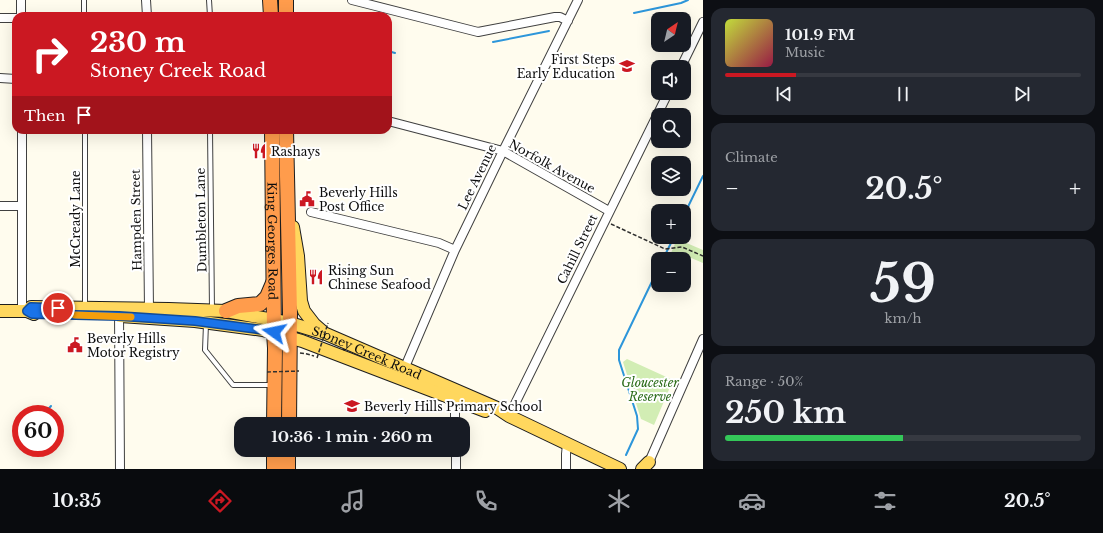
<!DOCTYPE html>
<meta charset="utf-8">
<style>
:root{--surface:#171b24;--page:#242831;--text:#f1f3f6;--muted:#9ea1a6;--line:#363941;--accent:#cb1822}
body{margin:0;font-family:"Libre Baskerville",serif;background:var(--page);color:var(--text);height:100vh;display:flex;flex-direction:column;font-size:15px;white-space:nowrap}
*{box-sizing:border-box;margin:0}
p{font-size:13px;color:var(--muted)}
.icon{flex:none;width:22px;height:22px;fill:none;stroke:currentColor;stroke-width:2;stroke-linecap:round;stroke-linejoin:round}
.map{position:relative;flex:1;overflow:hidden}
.panel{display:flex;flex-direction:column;gap:8px;padding:8px;background:#0d0f14;width:400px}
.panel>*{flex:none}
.top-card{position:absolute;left:12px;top:12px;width:380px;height:122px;border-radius:12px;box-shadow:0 4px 16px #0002;background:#cb1822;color:#fff;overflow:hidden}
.needle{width:26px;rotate:35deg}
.fabs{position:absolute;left:651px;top:12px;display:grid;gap:8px}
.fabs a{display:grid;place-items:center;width:40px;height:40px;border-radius:8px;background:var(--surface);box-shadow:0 4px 16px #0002;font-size:20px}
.speed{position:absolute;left:12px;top:405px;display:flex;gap:8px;font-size:20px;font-weight:700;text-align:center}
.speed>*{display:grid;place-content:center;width:52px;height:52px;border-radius:50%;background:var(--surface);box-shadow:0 4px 16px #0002;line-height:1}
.speed .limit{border:6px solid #d22;background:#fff;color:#111}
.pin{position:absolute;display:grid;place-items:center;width:34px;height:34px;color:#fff;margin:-17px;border:2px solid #fff;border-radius:50%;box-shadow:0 1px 4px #0007}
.me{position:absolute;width:44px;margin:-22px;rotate:282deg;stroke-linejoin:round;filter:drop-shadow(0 0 3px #0008)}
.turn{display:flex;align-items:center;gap:14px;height:84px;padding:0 12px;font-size:18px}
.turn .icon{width:52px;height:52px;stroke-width:2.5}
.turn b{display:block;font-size:28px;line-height:34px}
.then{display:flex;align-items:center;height:38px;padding:0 12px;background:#0003;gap:8px;font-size:15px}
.big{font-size:30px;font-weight:800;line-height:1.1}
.panel .tile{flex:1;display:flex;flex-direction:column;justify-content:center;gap:6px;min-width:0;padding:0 14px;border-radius:12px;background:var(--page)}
.panel .dial{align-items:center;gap:0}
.dial b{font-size:52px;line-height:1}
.song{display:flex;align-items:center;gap:12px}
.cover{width:48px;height:48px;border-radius:6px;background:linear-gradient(135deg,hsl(70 70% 55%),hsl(340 70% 35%))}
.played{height:4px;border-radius:2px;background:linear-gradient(90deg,var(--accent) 20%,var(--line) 20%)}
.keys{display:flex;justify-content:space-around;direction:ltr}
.heat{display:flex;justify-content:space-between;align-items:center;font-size:22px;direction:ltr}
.charge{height:6px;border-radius:3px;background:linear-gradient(90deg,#34c759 50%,var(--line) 0)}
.trip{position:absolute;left:234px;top:417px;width:236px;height:40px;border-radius:12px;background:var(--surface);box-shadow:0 4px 16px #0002;font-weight:800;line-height:40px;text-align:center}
.tabs{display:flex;height:64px;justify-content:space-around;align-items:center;background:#090b0e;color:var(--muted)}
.tabs .icon{width:28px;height:28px}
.tabs .current{color:var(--accent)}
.tabs b{font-size:18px;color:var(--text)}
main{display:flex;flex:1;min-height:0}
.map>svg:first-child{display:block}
</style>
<main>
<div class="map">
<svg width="703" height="469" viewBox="0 0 703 469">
<rect width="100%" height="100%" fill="#fffcee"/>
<!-- green -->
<path fill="#d2edb4" d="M 677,239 L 703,250 L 703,263 L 677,252 L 671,253 Z
M 627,359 L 673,380 L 654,425 L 641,419 L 623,362 Z"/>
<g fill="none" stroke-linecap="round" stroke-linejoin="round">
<!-- stream -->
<path stroke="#2d96da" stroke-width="2" d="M 634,13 L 681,3 L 688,0
M 493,42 L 549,31
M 388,51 L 395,53
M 684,215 L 703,176
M 663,259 L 674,237
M 44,414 L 51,406
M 626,455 L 638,429 L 637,416 L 619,360 L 619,350 L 658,269"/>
<!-- lane casing -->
<g stroke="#404040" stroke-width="6">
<path id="lane" d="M 84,0 L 84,16
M 209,0 L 210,16
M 210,130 L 212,310
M 85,306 L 85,130
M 206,324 L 205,350 L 233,385 L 271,385"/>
</g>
<!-- street casing -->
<g stroke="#404040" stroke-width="10">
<path id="street" d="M 21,0 L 21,16
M 146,0 L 147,16
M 352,0 L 478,32 L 555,17 L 560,17 L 568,21
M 0,18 L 16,18
M 681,67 L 703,22
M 0,78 L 16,79
M 388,121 L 503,151 L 609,211
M 147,130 L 149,309
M 0,206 L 22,206
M 311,212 L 439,243 L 455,250
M 22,311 L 22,130
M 119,311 L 120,469
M 405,367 L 455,250 L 503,151 L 578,0
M 455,400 L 455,424
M 509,416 L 668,93
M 456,450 L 456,469
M 649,462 L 703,339
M 566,469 L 566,454 L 567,444"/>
</g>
<!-- primary casing -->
<g stroke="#1e1e1e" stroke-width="14">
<g id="primary">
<path d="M 293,227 L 298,256 L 301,301 L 304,311 L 314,324 L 322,331"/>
<path d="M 0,311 L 27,311 L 34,314"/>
<path id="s1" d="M 27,311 L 31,307 L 169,309 L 226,311 L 290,323 L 326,334 L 497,408 L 509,416 L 620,469"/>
<path d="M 120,316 L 195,321 L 263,330 L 302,341 L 485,411"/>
<path d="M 642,469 L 649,462"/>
</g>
</g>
<!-- highway casing -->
<g stroke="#1e1e1e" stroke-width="16">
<g id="highway">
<path d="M 270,0 L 271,16"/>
<path d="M 286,16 L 286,0"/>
<path id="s2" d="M 272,130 L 274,332 L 275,348 L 274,424"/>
<path d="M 286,130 L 290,313 L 289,424"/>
<path d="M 226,311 L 238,306 L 260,304 L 267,297 L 273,283"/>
<path d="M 274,450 L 274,469"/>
<path d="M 288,469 L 288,450"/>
</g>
</g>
<!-- path -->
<path stroke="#2f2f2f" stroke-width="1.5" stroke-dasharray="4 2" stroke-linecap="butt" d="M 611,224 L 665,249 L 682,247 L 703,256
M 300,353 L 307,354 L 314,356"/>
<!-- lane -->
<use href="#lane" stroke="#fff" stroke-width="4"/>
<!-- street -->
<use href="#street" stroke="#fff" stroke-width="8"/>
<!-- primary -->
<use href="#primary" stroke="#ffd75e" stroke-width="12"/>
<!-- highway -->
<use href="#highway" stroke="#ff9c4c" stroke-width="14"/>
<!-- path-bridge -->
<path stroke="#2f2f2f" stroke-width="1.5" stroke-dasharray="4 2" stroke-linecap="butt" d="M 317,358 L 328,323
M 267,372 L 299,371"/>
</g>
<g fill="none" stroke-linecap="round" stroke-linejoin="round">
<!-- route casing -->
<g stroke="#114b97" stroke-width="10">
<path id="route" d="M 58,308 L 31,307 L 27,311 L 32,314 L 119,316 L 195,321 L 264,330 L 274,332"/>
</g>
<!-- route -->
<use href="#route" stroke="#1a73e8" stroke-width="7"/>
<!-- slow -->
<path stroke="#f59e0b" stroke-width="7" d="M 75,315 L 131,317"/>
</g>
<!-- icons -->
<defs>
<g id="school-bare" transform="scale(1.2)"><path d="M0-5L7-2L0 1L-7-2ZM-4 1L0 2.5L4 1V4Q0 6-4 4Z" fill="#cb1822" stroke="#fff" stroke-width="2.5" paint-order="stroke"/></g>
<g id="restaurant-bare" transform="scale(1.2)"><path d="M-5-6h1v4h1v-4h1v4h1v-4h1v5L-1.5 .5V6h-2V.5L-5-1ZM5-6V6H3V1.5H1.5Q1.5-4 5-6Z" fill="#cb1822" stroke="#fff" stroke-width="2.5" paint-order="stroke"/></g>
<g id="civic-bare" transform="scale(1.2)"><path d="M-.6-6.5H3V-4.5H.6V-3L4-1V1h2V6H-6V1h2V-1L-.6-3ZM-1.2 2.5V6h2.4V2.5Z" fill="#cb1822" stroke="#fff" stroke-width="2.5" paint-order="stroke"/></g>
</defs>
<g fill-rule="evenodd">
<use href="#school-bare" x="627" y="66"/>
<use href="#restaurant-bare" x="259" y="151"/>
<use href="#civic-bare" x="307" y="199"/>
<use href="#restaurant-bare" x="316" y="277"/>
<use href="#civic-bare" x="75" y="345"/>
<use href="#school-bare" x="352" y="406"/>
</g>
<g text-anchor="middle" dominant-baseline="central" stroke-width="4" stroke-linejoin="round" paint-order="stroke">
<!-- poi labels -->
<g font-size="12" fill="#0d0d0d" stroke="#fff" text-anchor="start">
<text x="615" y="59" text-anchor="end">First Steps<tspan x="615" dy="14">Early Education</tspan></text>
<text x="271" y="151">Rashays</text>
<text x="319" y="192">Beverly Hills<tspan x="319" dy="14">Post Office</tspan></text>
<text x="328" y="270">Rising Sun<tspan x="328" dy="14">Chinese Seafood</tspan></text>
<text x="87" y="338">Beverly Hills<tspan x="87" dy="14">Motor Registry</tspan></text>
<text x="364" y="406">Beverly Hills Primary School</text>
</g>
<!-- street labels -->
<g font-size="12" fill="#0d0d0d" stroke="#fff">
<text transform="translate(552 166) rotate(29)">Norfolk Avenue</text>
<text transform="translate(477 177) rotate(-64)">Lee Avenue</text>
<text transform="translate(75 219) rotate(-90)">McCready Lane</text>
<text transform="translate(136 220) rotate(-91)">Hampden Street</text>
<text transform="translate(201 220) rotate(-91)">Dumbleton Lane</text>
<text stroke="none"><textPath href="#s2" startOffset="111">King Georges Road</textPath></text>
<text transform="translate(577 249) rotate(-64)">Cahill Street</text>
<text stroke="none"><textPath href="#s1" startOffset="348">Stoney Creek Road</textPath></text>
</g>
<!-- park labels -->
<g font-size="12" font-style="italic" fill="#2a6b18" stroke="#fff">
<text x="650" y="382">Gloucester<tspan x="650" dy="14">Reserve</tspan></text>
</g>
</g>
</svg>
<div class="fabs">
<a><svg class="needle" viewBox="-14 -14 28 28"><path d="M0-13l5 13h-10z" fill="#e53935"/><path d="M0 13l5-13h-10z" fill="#9ea1a6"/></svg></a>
<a><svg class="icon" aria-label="sound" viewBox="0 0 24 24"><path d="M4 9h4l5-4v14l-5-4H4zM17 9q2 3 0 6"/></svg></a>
<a><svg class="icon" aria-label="search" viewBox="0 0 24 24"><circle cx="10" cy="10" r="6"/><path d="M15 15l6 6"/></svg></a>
<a><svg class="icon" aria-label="layers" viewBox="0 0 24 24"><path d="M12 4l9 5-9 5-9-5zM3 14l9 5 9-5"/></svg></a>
<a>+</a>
<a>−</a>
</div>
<div class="speed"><div class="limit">60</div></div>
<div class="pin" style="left:58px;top:308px;background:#d93025"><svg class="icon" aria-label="arrive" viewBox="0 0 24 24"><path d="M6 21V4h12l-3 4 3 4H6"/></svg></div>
<svg class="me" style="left:274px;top:332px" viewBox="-20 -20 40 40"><path d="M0-17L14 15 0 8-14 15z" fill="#1a73e8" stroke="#fff" stroke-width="4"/></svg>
<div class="trip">10:36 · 1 min · 260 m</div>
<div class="top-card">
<div class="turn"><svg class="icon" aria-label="right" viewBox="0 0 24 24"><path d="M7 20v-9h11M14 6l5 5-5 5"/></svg><div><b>230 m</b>Stoney Creek Road</div></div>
<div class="then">Then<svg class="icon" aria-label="arrive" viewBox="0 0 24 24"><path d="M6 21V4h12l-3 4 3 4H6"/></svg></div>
</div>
</div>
<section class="panel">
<div class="tile">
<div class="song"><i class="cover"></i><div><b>101.9 FM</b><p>Music</p></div></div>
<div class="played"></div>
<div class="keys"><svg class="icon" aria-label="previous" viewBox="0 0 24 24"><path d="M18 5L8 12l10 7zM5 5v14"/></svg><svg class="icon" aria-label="pause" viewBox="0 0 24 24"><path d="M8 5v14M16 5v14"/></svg><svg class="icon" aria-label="next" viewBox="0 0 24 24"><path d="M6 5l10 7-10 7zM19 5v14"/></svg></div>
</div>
<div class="tile"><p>Climate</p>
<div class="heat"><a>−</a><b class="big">20.5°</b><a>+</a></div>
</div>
<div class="tile dial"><b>59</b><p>km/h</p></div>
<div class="tile"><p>Range · 50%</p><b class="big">250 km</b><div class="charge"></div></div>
</section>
</main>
<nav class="tabs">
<b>10:35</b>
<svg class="icon current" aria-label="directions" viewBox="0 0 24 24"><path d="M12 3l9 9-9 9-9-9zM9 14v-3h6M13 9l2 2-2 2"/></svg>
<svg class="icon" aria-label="music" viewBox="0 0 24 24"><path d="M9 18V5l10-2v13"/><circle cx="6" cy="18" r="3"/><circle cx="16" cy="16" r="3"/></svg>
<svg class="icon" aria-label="phone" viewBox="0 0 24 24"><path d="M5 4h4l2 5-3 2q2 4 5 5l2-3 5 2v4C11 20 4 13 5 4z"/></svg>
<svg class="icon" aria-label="climate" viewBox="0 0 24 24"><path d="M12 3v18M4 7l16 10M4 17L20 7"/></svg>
<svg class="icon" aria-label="car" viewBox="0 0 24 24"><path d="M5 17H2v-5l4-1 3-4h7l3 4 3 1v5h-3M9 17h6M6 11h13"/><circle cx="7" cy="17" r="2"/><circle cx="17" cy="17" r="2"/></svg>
<svg class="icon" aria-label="filters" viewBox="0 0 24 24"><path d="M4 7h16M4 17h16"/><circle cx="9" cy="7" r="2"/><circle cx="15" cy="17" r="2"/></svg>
<b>20.5°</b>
</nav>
